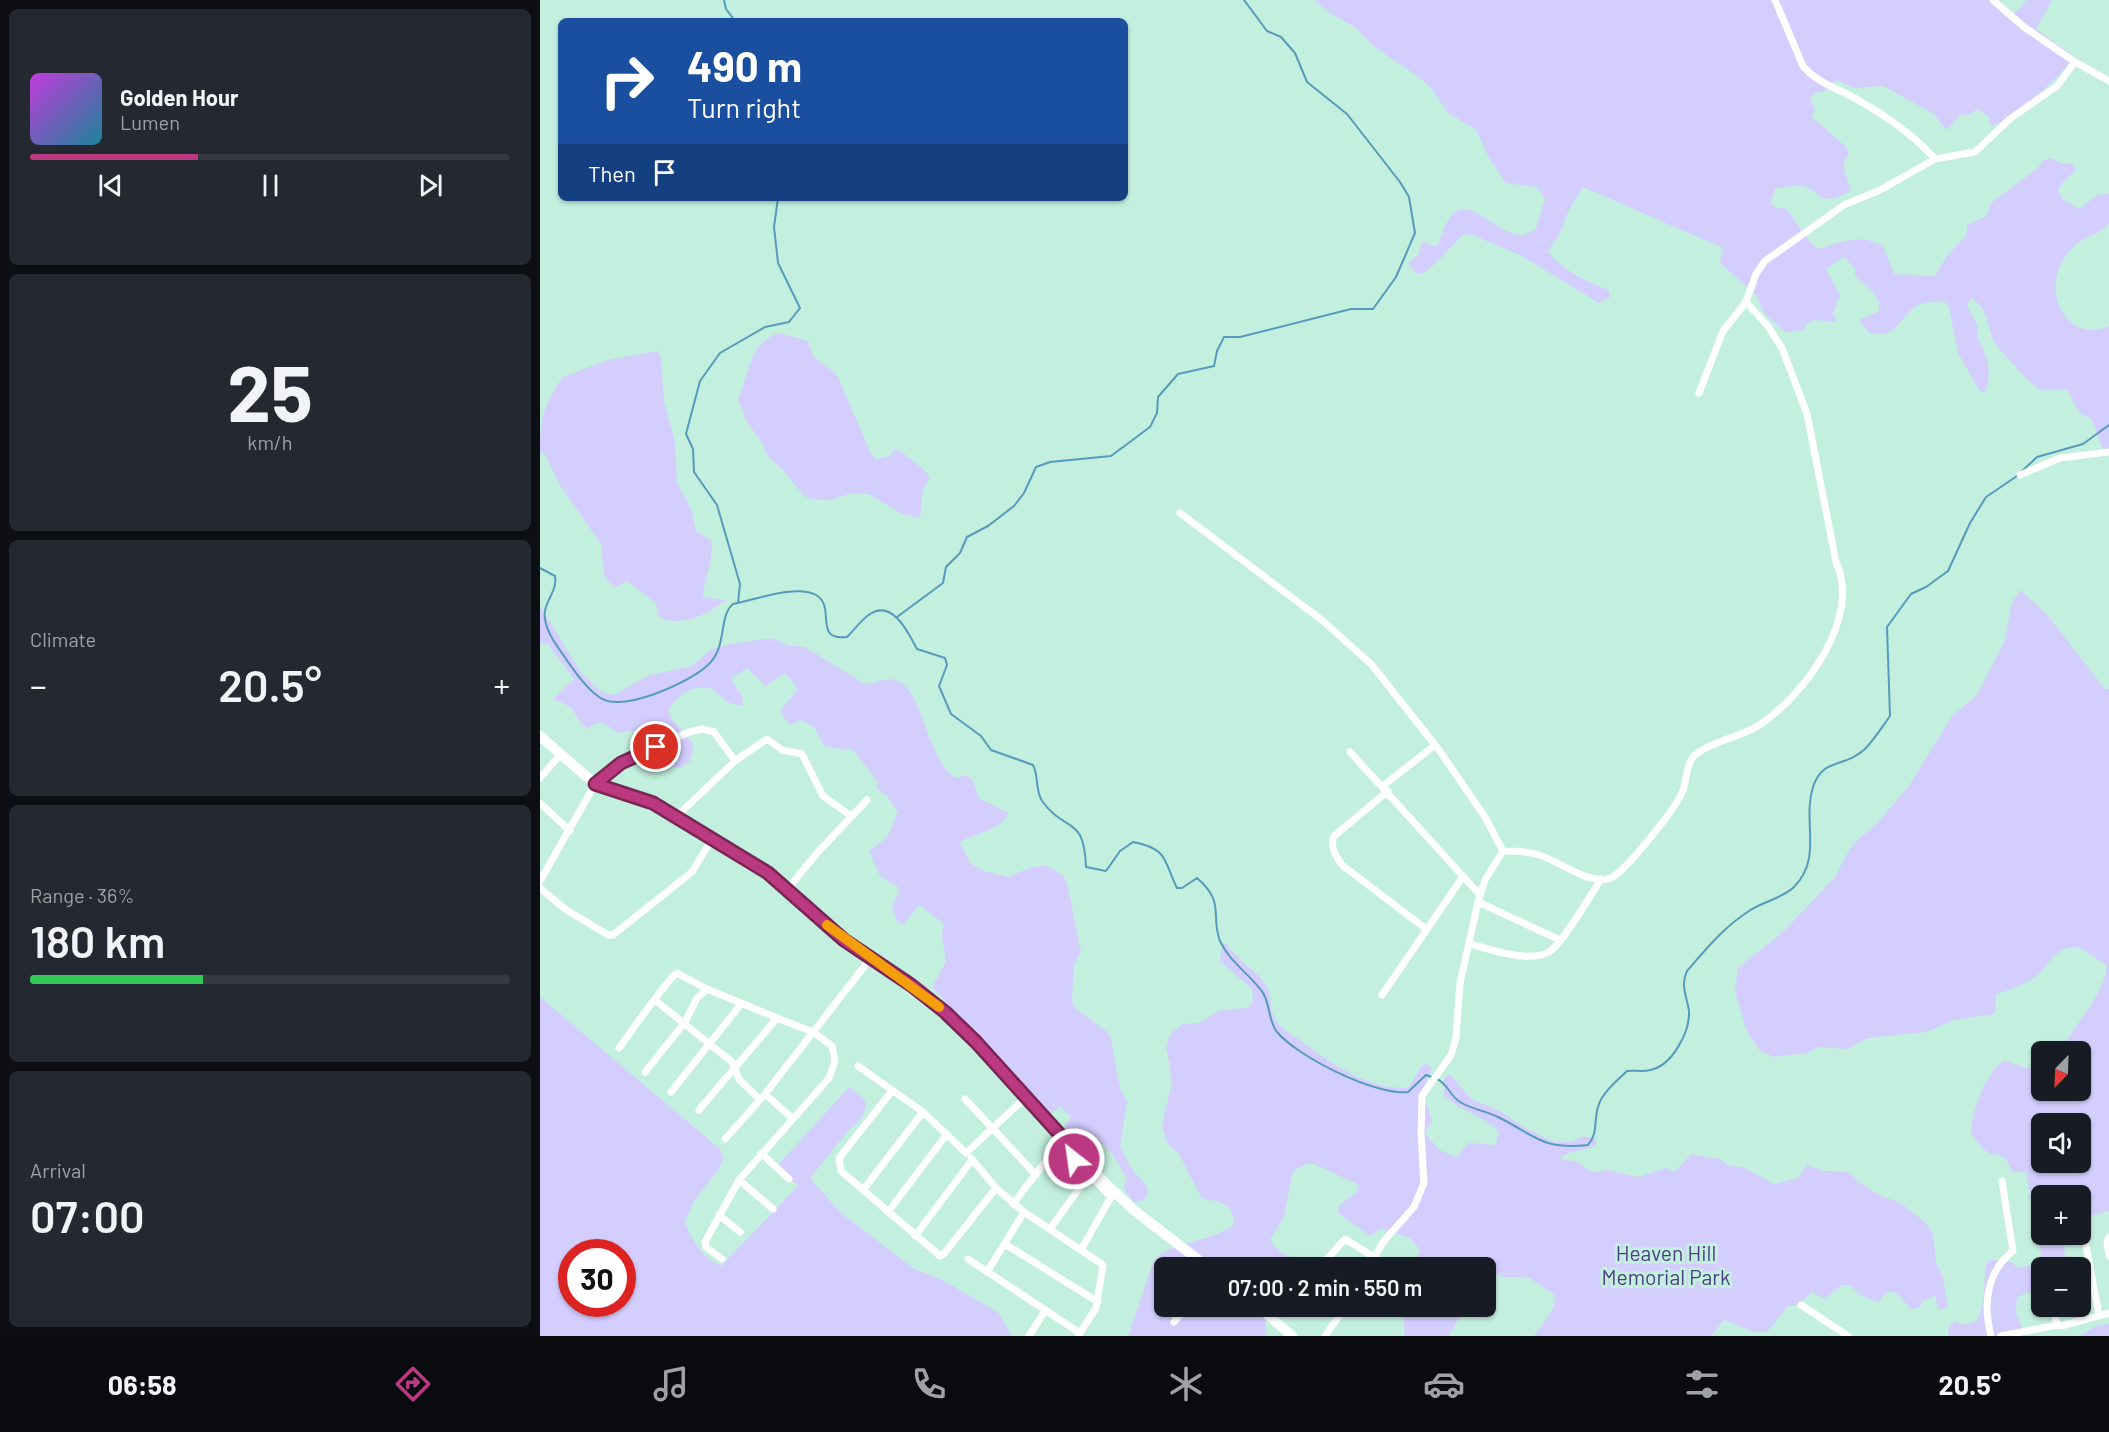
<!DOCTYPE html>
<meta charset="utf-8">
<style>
:root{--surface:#171b24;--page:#242831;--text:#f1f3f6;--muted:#9ea1a6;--line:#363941;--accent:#bb3981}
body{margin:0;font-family:Barlow,sans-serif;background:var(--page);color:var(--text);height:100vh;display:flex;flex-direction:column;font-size:22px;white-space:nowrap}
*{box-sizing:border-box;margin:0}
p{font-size:20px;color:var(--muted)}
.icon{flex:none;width:33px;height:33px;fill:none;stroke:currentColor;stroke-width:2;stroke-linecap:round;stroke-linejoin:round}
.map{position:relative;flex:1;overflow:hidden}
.drawer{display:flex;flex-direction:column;gap:9px;padding:9px;background:#0d0f14;width:540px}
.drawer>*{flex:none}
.banner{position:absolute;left:18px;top:18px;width:570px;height:183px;border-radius:9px;box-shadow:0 2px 4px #0004;background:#1a4fa0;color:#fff;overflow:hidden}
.needle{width:39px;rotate:203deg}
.buttons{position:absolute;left:1491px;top:1041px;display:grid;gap:12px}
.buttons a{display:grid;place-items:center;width:60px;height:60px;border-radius:9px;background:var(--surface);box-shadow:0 2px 4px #0004;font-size:30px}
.speed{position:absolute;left:18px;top:1239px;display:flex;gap:12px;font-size:30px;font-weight:700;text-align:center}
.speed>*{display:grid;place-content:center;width:78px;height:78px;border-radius:50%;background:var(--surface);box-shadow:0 2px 4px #0004;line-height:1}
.speed .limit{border:9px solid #d22;background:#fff;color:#111}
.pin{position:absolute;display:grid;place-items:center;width:51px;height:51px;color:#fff;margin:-26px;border:3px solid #fff;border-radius:50%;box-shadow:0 2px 6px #0007}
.me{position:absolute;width:66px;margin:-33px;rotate:330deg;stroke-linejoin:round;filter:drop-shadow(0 0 4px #0008)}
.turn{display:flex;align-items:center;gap:21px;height:126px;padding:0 30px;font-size:27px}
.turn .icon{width:78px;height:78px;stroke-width:2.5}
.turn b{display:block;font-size:42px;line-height:51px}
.then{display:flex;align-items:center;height:57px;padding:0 30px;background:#0003;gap:12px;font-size:22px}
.big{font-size:45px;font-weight:600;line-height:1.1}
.drawer .tile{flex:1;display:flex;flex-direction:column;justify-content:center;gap:9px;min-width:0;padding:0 21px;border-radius:9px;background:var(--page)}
.drawer .dial{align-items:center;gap:0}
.dial b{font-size:78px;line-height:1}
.song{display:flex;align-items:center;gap:18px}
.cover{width:72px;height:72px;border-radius:9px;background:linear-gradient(135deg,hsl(290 70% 55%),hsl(190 70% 35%))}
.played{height:6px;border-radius:3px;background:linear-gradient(90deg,var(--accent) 35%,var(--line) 35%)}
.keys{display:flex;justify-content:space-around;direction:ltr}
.heat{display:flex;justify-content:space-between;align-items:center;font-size:33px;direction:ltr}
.charge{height:9px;border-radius:4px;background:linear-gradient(90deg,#34c759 36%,var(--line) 0)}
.trip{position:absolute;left:614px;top:1257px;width:342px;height:60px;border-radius:9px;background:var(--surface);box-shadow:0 2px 4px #0004;font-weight:600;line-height:60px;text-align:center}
.tabs{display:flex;height:96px;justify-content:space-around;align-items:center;background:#090b0e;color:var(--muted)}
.tabs .icon{width:42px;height:42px}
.tabs .current{color:var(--accent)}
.tabs b{font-size:27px;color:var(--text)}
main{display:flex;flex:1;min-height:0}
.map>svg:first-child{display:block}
</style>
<main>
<section class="drawer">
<div class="tile">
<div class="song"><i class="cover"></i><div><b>Golden Hour</b><p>Lumen</p></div></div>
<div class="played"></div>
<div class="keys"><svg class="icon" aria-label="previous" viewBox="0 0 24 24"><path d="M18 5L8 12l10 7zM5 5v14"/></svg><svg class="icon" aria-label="pause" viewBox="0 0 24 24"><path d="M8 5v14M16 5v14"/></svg><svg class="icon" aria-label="next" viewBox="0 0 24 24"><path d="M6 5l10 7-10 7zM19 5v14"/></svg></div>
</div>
<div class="tile dial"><b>25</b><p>km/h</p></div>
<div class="tile"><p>Climate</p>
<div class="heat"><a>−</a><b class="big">20.5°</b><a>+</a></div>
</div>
<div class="tile"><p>Range · 36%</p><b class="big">180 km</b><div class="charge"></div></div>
<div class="tile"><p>Arrival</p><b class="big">07:00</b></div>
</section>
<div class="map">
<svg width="1569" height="1336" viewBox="0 0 1569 1336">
<rect width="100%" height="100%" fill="#c3efde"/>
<!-- green -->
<path fill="#d4cefe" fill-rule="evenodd" d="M 775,0 L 1458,0 L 1457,6 L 1465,16 L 1476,12 L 1487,0 L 1512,0 L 1496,29 L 1535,57 C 1516,79 1478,118 1450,126 L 1450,118 L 1438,109 L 1428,115 L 1421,114 L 1406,130 L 1394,114 L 1343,86 L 1314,88 L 1295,80 L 1285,91 L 1275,93 L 1270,99 L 1275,109 L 1272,117 L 1307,148 L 1308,155 C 1299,166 1308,178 1311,191 C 1273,210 1284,188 1259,186 C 1251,185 1243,189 1235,188 L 1231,204 L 1237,209 L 1244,207 C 1256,218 1266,243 1279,249 C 1300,241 1322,234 1343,246 L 1354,274 L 1395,276 L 1407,256 L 1426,236 L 1427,225 L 1446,216 L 1452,202 L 1498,168 L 1502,161 L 1510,158 L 1523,164 L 1531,163 L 1536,168 C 1531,178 1521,180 1518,191 L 1523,199 L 1539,209 L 1557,195 L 1569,193 L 1569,223 C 1561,234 1548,235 1538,243 C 1513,261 1507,300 1530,321 C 1542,332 1555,332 1569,326 L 1569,455 L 1565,455 L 1551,418 C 1533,413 1536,403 1527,389 C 1519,389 1507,391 1499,389 C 1492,386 1453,344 1452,338 C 1448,322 1446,307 1431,298 L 1427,305 L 1438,326 L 1437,336 C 1447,354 1453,372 1445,393 L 1439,390 L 1418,353 L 1409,307 L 1404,301 C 1394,302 1383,302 1375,307 C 1356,321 1358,339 1329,333 L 1319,320 L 1339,311 C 1340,292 1327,288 1315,276 L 1315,269 L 1304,257 L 1286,269 L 1300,294 L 1293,315 L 1297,322 L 1274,320 L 1266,324 L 1265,330 L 1245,332 L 1223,312 L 1217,296 L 1180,263 L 1183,248 L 1043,187 L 1028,212 L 1020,234 L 1008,251 C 1021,270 1047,282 1069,290 L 1070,297 L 1059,303 L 982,256 L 935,236 L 924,234 C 909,247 899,263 882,274 L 875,273 L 868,263 L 878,255 L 883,240 L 891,246 L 898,245 C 902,235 906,219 915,212 C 932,198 961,237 983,235 C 987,234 992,231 996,229 L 1005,198 L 996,187 L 966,183 L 950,160 L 936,130 L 908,113 L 890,87 L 877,76 L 832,45 L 815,27 L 791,14 Z
M 239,333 L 268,341 L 273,356 L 297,375 L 331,453 L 336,459 L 350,456 L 355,449 C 362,451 386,470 390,477 L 383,490 L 380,518 L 362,514 L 329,494 L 313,493 L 289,500 L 271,499 L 264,496 L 244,471 L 226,454 L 224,446 L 206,421 L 198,398 C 211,373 207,344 239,333 Z
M 117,351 L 121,358 L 124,401 L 135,442 L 137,482 L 152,511 L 156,531 L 171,540 C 175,557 164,579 163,597 L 186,600 C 167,614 144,628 119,617 L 116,603 L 87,581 L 74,588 L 64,576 L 61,544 L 19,484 L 5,454 L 0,452 C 0,421 3,404 23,377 L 68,360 Z
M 1481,590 L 1508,616 L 1565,689 L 1569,689 L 1569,1211 L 1541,1218 L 1540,1196 L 1502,1196 L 1502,1234 L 1524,1235 L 1525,1267 L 1502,1268 L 1501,1295 L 1488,1292 L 1477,1298 L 1476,1313 L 1486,1336 L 1409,1336 L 1408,1328 L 1415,1321 L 1422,1325 L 1437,1321 L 1443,1303 L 1446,1264 L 1451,1260 L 1472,1262 L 1477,1268 L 1500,1264 L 1502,1259 L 1486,1172 L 1472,1172 L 1467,1160 L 1457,1153 L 1455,1156 L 1444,1150 L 1431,1133 C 1433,1108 1444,1076 1464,1060 L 1486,1068 L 1501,1065 L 1502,1090 L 1540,1090 L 1540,1052 L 1520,1051 C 1531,1030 1569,988 1566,965 C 1557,960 1545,948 1534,947 C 1517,945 1507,968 1495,977 C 1483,985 1470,990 1456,994 L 1455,1014 L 1414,1020 L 1386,1032 L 1328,1038 L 1307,1049 L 1278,1047 L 1268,1053 L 1234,1057 L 1220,1051 L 1207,1032 L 1195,991 L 1198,968 L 1244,931 L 1295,877 L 1312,845 L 1337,823 L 1369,786 L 1412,716 L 1437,695 L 1465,640 L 1472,602 ZM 1502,1124 L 1540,1124 L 1540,1162 L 1502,1162 Z
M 0,606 L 42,674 L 62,692 L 74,695 L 109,675 L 152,666 L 172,649 L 189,644 L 233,638 L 248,645 L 265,647 L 323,683 C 335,685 345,677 355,680 C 386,689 385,762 417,778 L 425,775 L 432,779 L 439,798 L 468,813 C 464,829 434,834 420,842 L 430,863 L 444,871 L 468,877 L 490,868 L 506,865 L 523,875 L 527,883 L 541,951 L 534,965 L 532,1000 L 534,1007 L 567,1032 L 571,1039 L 580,1088 L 587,1102 L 580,1146 L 591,1168 L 606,1185 L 608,1193 L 604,1200 L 594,1202 L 583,1188 L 587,1179 L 572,1153 L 555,1138 L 543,1144 L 527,1132 L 525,1126 L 531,1117 L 520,1106 L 509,1115 L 392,987 L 406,962 L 402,937 L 403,923 L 379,905 L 363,925 L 356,920 L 352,905 L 359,893 L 358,887 L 340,876 L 329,851 L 347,837 L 358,812 L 347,796 L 337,789 L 338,782 L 313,750 L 285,747 C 275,733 281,727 259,720 L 251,725 L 243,717 L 241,709 L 257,691 L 255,684 L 245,673 L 225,686 L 207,668 L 191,679 L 203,698 L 202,706 L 189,703 L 170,688 C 151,685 139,694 129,709 L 131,718 L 154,745 L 150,761 L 140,768 L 120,765 L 110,757 L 105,733 L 101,730 L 78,733 C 68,726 60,717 48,729 L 42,725 L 31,707 L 13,699 L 34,679 L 8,644 L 0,643 Z
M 686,943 C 696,959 713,968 724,982 C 733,993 729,1006 734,1017 C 741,1031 754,1035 765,1044 C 794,1065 830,1090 868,1088 L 882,1066 L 885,1064 L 892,1067 L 882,1092 L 892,1120 L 885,1133 L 899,1150 L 917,1157 L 928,1143 L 956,1145 L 959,1131 C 943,1116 921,1111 904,1096 L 904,1078 L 910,1074 L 931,1099 L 962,1112 L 982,1126 L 1013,1142 L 1033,1142 L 1039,1137 L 1056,1137 L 1056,1144 C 1046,1153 1029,1148 1021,1159 L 1038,1162 L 1052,1172 L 1068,1170 L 1099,1177 L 1126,1168 L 1135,1172 L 1151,1154 L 1180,1159 L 1188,1166 L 1203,1167 L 1234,1184 L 1258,1178 L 1267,1165 L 1284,1171 L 1309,1172 L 1320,1183 L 1343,1197 L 1359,1202 L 1385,1222 L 1393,1234 L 1396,1262 L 1403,1276 L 1408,1307 L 1399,1310 L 1395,1296 L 1383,1301 L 1379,1307 L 1372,1309 C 1361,1303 1353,1277 1339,1302 L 1321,1296 L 1310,1285 L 1302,1285 L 1284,1299 L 1272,1292 L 1257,1306 L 1248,1306 L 1227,1332 L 1214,1332 L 1184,1320 L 1171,1336 L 994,1336 L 1014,1307 L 1015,1295 L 988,1277 L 964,1277 L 957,1274 L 946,1261 L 931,1257 L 922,1267 L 873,1267 L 880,1250 L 870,1238 L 841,1229 L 830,1236 L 798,1213 L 799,1205 L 817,1192 L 819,1185 L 774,1164 L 767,1164 L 753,1171 L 744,1217 L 730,1240 L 739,1251 L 759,1263 L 760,1267 L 624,1268 L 624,1306 L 734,1307 L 725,1324 L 727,1336 L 588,1336 L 614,1260 C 632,1241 677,1241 694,1224 C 693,1203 680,1201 662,1199 L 639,1154 L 627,1143 L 622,1125 L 631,1086 L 630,1064 L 626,1049 L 631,1033 L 643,1024 L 659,1023 L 680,1010 L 708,1008 L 713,1001 L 712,989 L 680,961 L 682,944 Z
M 0,997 L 180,1149 L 183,1158 L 179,1169 L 154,1201 L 145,1222 C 154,1243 160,1255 181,1266 L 258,1186 L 237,1166 L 309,1087 L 324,1099 L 326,1106 L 322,1118 L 308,1131 L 270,1178 L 301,1213 L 373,1268 L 404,1281 L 458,1312 L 472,1336 L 0,1336 ZM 32,1252 L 82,1252 L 82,1304 L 32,1304 Z
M 862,1307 L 862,1306 L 925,1307 L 909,1336 L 865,1336 Z
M 1569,1324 L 1569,1336 L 1539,1336 L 1558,1325 Z"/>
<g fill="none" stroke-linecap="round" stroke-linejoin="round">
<!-- stream -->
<path stroke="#569bbb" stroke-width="2" d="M 184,0 L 186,9 L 195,21
M 1481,472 L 1497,457 L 1543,444 L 1569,425
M 0,568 L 15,576 C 18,592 2,603 5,619 C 7,634 18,647 26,659 C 35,672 46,688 59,697 C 82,714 150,682 168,665 C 188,647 178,616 193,604 C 214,600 257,584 276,595 C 297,607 272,641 307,637 C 314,630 322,619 330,614 C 353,599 369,634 377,649 L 405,658 L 407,665 L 399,686 L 411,714 L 441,736 L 451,750 L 493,765 C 499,776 495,790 502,801 C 526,834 544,814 546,867 L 566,871 L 580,851 L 593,842 C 629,849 623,860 637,888 L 642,888 L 657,878 C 686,903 670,915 680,941 C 689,961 708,973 721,990 C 731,1002 727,1019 737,1032 C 758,1057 836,1096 868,1092 L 886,1075 L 892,1077
M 198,603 L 200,584 L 177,505 L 154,472 L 153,449 L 146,434 L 160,381 L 180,353 L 225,327 L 249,322 L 260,308 L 238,263 L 234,227 L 238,198
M 357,617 L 403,583 L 406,567 L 420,553 L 427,537 L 448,526 L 474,506 L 484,493 L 496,467 L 510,462 L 571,456 L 610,427 L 617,413 L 618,397 L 638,374 L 674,366 L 677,351 L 684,337 L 700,337 L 811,309 L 833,309 L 856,277 L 875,233 L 869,197 L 860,182 L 807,114 L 767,82 L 755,53 L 741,37 L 727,31 L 704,0
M 897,1079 C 907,1083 910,1096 920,1102 C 931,1109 946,1111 958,1117 C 996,1136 1002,1150 1048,1145 C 1059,1133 1053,1118 1059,1104 C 1063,1092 1078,1080 1087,1071 C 1094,1070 1103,1072 1110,1070 C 1132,1066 1150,1032 1149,1011 C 1147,997 1140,985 1147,971 C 1167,948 1184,927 1209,911 C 1222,902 1243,898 1254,887 C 1283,858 1262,821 1273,787 C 1283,757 1303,769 1325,749 C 1334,740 1342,727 1350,716 L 1347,627 L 1371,594 L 1386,587 L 1408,571 L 1430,523 L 1446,497 L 1477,476"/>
<!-- street -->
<path stroke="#fff" stroke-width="7" d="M 1235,0 L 1263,66 C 1278,84 1298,88 1318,100 C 1346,116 1374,135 1395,159
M 1535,62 L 1569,81
M 1159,393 L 1183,331 L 1206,302
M 1480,475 L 1520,458 L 1569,452
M 640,513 L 783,621 L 832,665 L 899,750 L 945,817 L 963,851
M 810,752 L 940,895
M 0,778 L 20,755
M 843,786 L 895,745
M 848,791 L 794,836 C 789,846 796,857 802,865 L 886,929
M 0,803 L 30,831
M 137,816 L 195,761 L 227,739 L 242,750 L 262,754 L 283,796 L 311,816
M 0,881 L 55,784 L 65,775 L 91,758 L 149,732 L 162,729 L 174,732 L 195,761
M 0,888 L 25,909 L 68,935 L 73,935 L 152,872 L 172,839
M 247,890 L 277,853 L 327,800
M 938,902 L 1020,940
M 931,944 C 950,950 990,963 1009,952 C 1023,943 1050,896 1061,879
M 842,995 L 922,878
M 116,1001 L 192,1062 L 199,1079 L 220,1100
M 79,1048 C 88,1036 129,977 137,973 L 167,989 L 237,1018
M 318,1066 L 383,1112 L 426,1153 L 485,1098
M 105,1072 L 145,1022 L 157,998 L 167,989
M 352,1091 L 299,1158 L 301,1171 L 400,1256 L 403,1255 L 456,1188 L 484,1212 L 563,1265 L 556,1308 L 540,1333
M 131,1092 L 201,1004
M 225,1094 L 252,1118
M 425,1099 L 496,1175
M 159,1110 L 237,1018 L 273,1032 L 292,1046 L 295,1061 L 289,1078 L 199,1180 L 165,1242 L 166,1247 L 182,1259
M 185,1139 L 225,1094 L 330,959
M 519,1143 L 571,1197 L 541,1250
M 221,1153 L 249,1179
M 431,1158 L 456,1188
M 199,1180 L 233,1209
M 323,1190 L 383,1112
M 473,1204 L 521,1141
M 348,1212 L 407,1134
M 179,1215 L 200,1232
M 510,1229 L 549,1175
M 1544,1235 L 1559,1315
M 375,1236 L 432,1160
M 1569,1237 L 1567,1242 L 1569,1256
M 465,1244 L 558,1302
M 428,1259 L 540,1333 L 538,1336
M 779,1268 L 805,1239 L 834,1257
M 829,1268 L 843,1242 L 874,1207 L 884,1183 L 881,1134 L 882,1096 L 911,1055 L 916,1038 L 920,983 L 938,902 L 945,880 L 963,851 C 975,851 988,851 999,855 C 1020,861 1049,886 1071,878 C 1085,872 1133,811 1141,795 C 1147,784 1145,767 1153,757 C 1166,743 1200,737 1218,726 C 1264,696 1322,618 1296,562 L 1267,414 L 1242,348 L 1227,325 L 1206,302 L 1216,274 L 1225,261 L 1304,205 L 1340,190 L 1395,159 L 1435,152 L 1471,118 L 1517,86 L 1535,62 L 1484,27 L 1453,0
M 447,1272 L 484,1212
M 1261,1305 L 1308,1336
M 1512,1306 L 1517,1324 L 1521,1326 L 1569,1313
M 634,1322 L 647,1306
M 489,1336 L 505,1311
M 785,1336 L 806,1306
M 1451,1336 C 1443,1305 1446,1272 1473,1251 L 1462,1181
M 1461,1336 L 1518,1325"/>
<!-- secondary -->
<path stroke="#fff" stroke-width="10" d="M 0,736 L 55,784 L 113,803 L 228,873 L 304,940 L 371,985 L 437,1042 L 485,1098 L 567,1185 L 595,1211 L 669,1268
M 718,1306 L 752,1336"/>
</g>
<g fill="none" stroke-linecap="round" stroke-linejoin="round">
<!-- route casing -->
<g stroke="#7a2554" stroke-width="15">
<path id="route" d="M 116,747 L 81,763 L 55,784 L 113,803 L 228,873 L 304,940 L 371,985 L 405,1012 L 436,1042 L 523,1138 L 519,1143 L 534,1159"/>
</g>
<!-- route -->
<use href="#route" stroke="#bb3981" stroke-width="10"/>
<!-- slow -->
<path stroke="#f59e0b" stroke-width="10" d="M 287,925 L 399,1007"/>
</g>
<g text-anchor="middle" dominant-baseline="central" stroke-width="6" stroke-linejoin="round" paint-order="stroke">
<!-- park labels -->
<g font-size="21" fill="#4c3d84" stroke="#c3efde">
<text x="1126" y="1252">Heaven Hill<tspan x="1126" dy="24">Memorial Park</tspan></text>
</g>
</g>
</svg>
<div class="buttons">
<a><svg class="needle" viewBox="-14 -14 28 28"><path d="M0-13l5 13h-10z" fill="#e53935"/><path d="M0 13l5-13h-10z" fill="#9ea1a6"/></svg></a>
<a><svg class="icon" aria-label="sound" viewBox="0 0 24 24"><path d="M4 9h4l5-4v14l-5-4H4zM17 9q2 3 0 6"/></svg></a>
<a>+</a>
<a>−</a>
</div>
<div class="speed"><div class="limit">30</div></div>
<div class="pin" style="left:116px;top:747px;background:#d93025"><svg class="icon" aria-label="arrive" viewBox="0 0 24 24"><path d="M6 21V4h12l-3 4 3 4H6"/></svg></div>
<svg class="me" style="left:534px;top:1159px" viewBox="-20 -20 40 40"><circle r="17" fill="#bb3981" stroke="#fff" stroke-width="3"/><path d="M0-11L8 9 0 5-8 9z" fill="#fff"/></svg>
<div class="trip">07:00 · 2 min · 550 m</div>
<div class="banner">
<div class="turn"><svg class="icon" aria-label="right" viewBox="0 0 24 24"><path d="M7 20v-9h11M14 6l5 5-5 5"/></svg><div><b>490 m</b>Turn right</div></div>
<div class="then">Then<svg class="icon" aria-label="arrive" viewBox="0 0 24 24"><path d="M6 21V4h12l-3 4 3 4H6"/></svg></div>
</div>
</div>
</main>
<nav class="tabs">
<b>06:58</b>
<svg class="icon current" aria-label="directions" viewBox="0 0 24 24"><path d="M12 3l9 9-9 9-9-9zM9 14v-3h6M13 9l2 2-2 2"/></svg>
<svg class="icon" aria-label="music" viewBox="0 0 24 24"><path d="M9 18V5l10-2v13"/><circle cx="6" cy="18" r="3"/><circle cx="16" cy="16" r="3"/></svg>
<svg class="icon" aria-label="phone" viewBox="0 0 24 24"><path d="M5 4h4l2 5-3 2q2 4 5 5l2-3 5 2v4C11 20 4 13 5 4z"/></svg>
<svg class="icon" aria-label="climate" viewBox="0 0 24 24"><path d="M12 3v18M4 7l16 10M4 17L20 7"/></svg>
<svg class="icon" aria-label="car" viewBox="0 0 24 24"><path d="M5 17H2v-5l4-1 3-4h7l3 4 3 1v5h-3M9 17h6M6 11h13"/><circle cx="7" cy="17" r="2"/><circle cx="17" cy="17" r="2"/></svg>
<svg class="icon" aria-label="filters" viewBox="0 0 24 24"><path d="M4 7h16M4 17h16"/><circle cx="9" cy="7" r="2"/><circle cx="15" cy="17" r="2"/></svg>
<b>20.5°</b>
</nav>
